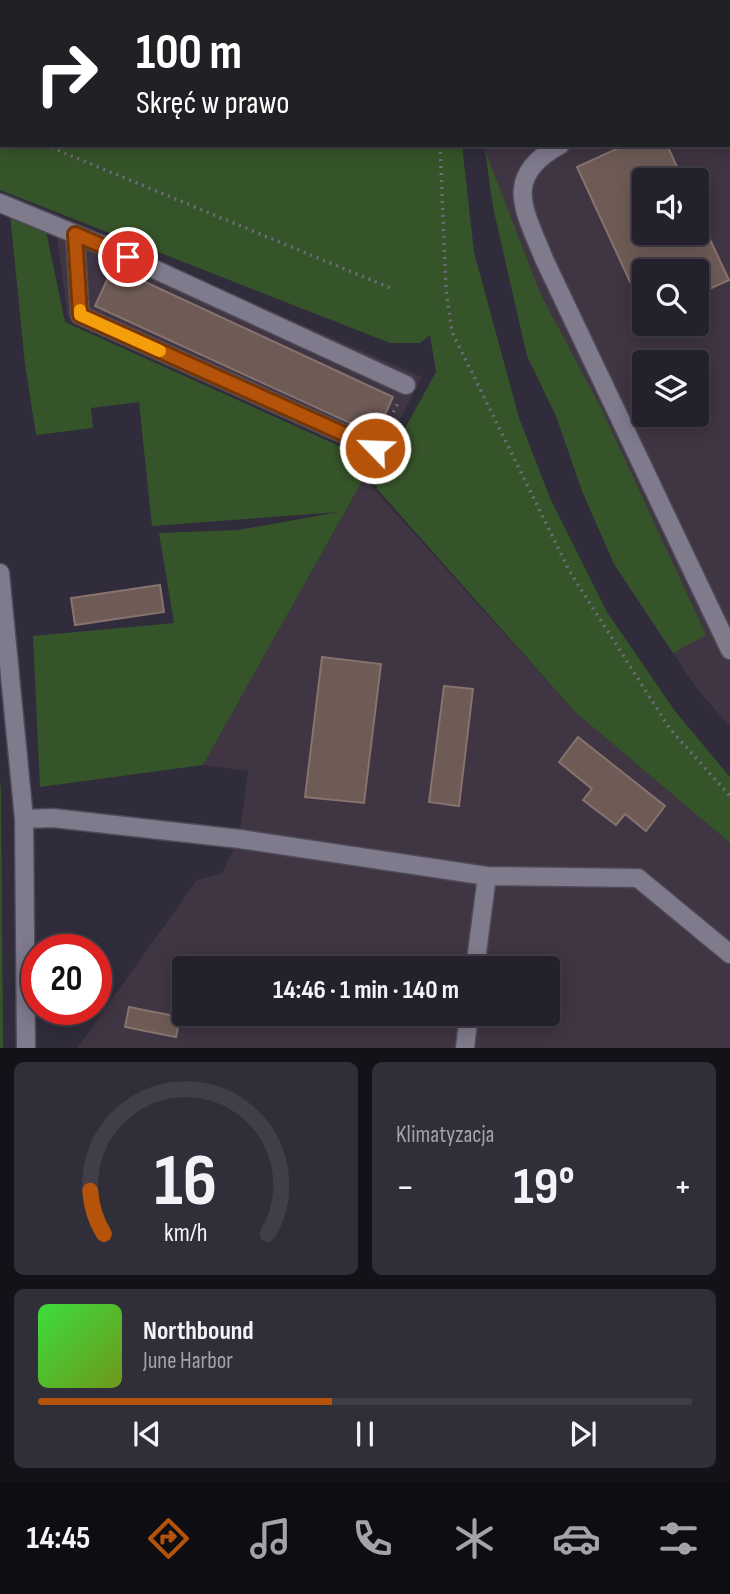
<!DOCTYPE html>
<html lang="pl">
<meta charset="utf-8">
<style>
:root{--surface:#24212c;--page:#302e38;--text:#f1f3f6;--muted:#a3a3a9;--line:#413e48;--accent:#b45309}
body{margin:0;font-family:"Sofia Sans Condensed",sans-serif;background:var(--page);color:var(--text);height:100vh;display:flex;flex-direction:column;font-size:26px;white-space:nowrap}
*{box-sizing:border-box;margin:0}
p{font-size:23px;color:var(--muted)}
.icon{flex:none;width:38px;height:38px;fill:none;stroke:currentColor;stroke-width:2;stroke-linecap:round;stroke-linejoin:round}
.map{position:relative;height:1048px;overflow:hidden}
.panel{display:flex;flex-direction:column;gap:14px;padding:14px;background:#141218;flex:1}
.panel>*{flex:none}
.banner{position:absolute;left:0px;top:0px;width:732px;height:147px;box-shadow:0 4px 18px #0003,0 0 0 2px var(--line);background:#202124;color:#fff;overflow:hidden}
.buttons{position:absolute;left:632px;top:168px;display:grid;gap:14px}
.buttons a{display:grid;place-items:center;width:77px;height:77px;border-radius:7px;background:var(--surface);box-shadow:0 4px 18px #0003,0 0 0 2px var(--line);font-size:35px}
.speed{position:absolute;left:21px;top:934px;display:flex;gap:14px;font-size:35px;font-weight:700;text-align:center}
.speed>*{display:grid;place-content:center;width:91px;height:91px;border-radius:50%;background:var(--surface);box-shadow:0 4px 18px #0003,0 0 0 2px var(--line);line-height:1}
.speed .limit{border:10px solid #d22;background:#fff;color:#111}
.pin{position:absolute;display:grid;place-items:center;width:60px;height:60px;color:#fff;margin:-30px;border:4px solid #fff;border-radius:50%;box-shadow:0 2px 7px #0007}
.me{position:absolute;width:77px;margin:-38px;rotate:294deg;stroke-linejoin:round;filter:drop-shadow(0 0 5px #0008)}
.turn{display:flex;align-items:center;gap:24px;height:147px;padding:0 21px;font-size:32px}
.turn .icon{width:91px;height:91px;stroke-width:2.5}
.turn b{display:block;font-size:49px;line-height:60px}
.big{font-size:52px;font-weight:700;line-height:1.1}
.panel .widget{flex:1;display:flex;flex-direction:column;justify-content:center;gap:10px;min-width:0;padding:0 24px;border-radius:10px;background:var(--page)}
.panel .dial{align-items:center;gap:0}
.dial svg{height:182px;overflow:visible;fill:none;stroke:var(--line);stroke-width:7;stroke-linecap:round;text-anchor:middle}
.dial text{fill:var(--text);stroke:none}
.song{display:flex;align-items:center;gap:21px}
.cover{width:84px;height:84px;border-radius:10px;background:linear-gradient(135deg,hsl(120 70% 55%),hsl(80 70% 35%))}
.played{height:7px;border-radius:4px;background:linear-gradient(90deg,var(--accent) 45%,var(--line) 45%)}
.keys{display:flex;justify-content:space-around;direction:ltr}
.heat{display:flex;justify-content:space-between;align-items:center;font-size:38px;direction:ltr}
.panel .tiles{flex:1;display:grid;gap:14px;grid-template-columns:1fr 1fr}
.widget:last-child{grid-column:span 2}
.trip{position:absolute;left:172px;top:956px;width:388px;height:70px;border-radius:7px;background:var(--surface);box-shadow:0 4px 18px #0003,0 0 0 2px var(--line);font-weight:700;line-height:70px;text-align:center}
.tabs{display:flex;height:112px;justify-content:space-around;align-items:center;background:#0e0d12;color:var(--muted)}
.tabs .icon{width:49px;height:49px}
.tabs .on{color:var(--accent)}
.tabs b{font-size:32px;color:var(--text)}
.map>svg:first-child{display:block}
</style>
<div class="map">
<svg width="730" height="1048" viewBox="0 0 730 1048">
<rect width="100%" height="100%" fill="#302c3b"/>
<!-- industrial -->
<path fill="#403543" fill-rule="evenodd" d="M 544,0 L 730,0 L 730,727 L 694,685 L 614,564 L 582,491 L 485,150 L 494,145 L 730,145 L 730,2 ZM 644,180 L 696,180 L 696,233 L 644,233 ZM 644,271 L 696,271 L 696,324 L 644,324 ZM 644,362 L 696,362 L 696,415 L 644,415 Z
M 54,217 L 422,377 L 378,461 L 68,317 Z
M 364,478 L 575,712 L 730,843 L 730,1048 L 77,1048 L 197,880 L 222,873 L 239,839 L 248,771 L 203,765 ZM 184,968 L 548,968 L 548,1013 L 184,1013 Z"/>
<!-- green -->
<path fill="#365429" d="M 0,130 L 2,145 L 462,145 L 474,252 L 519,418 L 550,498 L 607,612 L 675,711 L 730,777 L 730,843 L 575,712 L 377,489 L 376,481 L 436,372 L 430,335 L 420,343 L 390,343 L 0,190 Z
M 485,145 L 494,145 L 485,150 L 540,293 L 602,410 L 706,635 L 673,653 L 614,564 L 582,491 L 556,416 L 527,356 L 493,207 L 485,150 Z
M 10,214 L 46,231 L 65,322 L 357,454 L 364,478 L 203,765 L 40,787 L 33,636 L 174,623 L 159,533 L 238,530 L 339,512 L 152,526 L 139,402 L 91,408 L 93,428 L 36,435 L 25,364 Z
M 0,780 L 1,791 L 3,1048 L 0,1048 Z"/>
<!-- building -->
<path fill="#6e5b56" stroke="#87726e" stroke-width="2" d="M 625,145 L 667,145 L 683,180 L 644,180 L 644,233 L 707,233 L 729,280 L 696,295 L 696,271 L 644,271 L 644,312 L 577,167 Z
M 113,267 L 393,397 L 376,435 L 95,306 Z
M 160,585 L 164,612 L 75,625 L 71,598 Z
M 322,657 L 381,664 L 364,803 L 305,797 Z
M 444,686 L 473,689 L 459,806 L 429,802 Z
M 578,737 L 665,806 L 646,831 L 625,814 L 616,825 L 583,800 L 592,789 L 559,762 Z
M 129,1007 L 180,1017 L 176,1037 L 125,1027 Z"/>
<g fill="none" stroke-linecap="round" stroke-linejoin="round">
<!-- minor casing -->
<g stroke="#4e4a57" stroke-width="21">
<path id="minor" d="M 562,0 L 562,2
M 560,145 C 501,177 525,211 544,259 L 730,650
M 0,203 L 104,246 L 406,385
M 75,234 L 80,315 L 375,448
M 0,573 L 24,819 L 26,1048
M 24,819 L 53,818 L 240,839 L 487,876 L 475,968
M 487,876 L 638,878 L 730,954
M 465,1048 L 469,1013"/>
</g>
<!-- path -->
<path stroke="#6f6c79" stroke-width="3.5" stroke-dasharray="2 5" stroke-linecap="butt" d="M 112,2 L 113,0
M 441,2 L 441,0
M 0,116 L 2,115
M 0,136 L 2,135
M 45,145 L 393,289
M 440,145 L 446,289 L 452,332 L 570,572 L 670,729 L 730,796
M 384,431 L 398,403"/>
<!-- minor -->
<use href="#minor" stroke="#7f7a8c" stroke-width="18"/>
</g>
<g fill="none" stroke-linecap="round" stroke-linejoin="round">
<!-- route casing -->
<g stroke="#753606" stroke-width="18">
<path id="route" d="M 128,257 L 75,234 L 80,315 L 375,448"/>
</g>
<!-- route -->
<use href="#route" stroke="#b45309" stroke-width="12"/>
<!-- slow -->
<path stroke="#f59e0b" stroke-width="12" d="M 80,310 L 80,315 L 160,351"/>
</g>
</svg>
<div class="buttons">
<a><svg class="icon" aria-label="sound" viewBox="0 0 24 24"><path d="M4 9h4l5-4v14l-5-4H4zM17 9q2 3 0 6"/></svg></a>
<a><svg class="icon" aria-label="search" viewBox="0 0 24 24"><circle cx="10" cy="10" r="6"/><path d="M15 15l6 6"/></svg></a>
<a><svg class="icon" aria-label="layers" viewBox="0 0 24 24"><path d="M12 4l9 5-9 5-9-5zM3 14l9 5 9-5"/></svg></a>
</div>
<div class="speed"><div class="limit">20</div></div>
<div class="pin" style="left:128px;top:257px;background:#d93025"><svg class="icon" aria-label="arrive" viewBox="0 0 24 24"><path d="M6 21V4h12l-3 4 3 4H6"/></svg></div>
<svg class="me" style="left:375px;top:448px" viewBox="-20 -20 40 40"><circle r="17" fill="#b45309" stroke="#fff" stroke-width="3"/><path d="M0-11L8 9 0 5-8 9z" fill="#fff"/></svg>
<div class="trip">14:46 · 1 min · 140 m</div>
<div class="banner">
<div class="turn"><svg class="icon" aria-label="right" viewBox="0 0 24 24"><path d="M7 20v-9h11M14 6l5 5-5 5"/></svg><div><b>100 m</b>Skręć w prawo</div></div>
</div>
</div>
<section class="panel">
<div class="tiles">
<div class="widget dial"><svg viewBox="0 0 100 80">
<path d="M14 69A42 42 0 1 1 86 69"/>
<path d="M14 69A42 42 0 0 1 8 50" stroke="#b45309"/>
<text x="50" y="56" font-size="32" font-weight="700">16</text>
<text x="50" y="72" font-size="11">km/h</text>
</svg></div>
<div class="widget"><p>Klimatyzacja</p>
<div class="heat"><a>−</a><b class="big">19°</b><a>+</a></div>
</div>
<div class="widget">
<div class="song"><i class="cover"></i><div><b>Northbound</b><p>June Harbor</p></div></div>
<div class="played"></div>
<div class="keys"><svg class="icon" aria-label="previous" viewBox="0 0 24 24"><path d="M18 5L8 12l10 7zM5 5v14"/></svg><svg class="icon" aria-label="pause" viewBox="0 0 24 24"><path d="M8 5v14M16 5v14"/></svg><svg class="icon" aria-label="next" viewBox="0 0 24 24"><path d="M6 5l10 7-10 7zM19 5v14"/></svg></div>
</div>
</div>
</section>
<nav class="tabs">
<b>14:45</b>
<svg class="icon on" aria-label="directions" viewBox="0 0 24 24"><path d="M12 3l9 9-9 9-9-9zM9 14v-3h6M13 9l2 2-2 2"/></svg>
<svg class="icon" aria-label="music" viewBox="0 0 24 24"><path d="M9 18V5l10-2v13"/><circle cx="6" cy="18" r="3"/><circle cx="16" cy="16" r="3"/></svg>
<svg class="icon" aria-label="phone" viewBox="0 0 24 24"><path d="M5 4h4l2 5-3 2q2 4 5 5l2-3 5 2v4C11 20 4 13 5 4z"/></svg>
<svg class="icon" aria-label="climate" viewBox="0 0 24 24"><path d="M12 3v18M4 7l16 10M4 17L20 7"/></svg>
<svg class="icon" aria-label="car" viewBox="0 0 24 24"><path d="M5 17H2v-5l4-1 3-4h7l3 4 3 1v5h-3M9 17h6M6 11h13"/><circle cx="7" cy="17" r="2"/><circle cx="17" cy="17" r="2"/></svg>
<svg class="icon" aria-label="filters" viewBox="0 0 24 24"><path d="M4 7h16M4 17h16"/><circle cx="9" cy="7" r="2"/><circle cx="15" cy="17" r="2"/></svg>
</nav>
